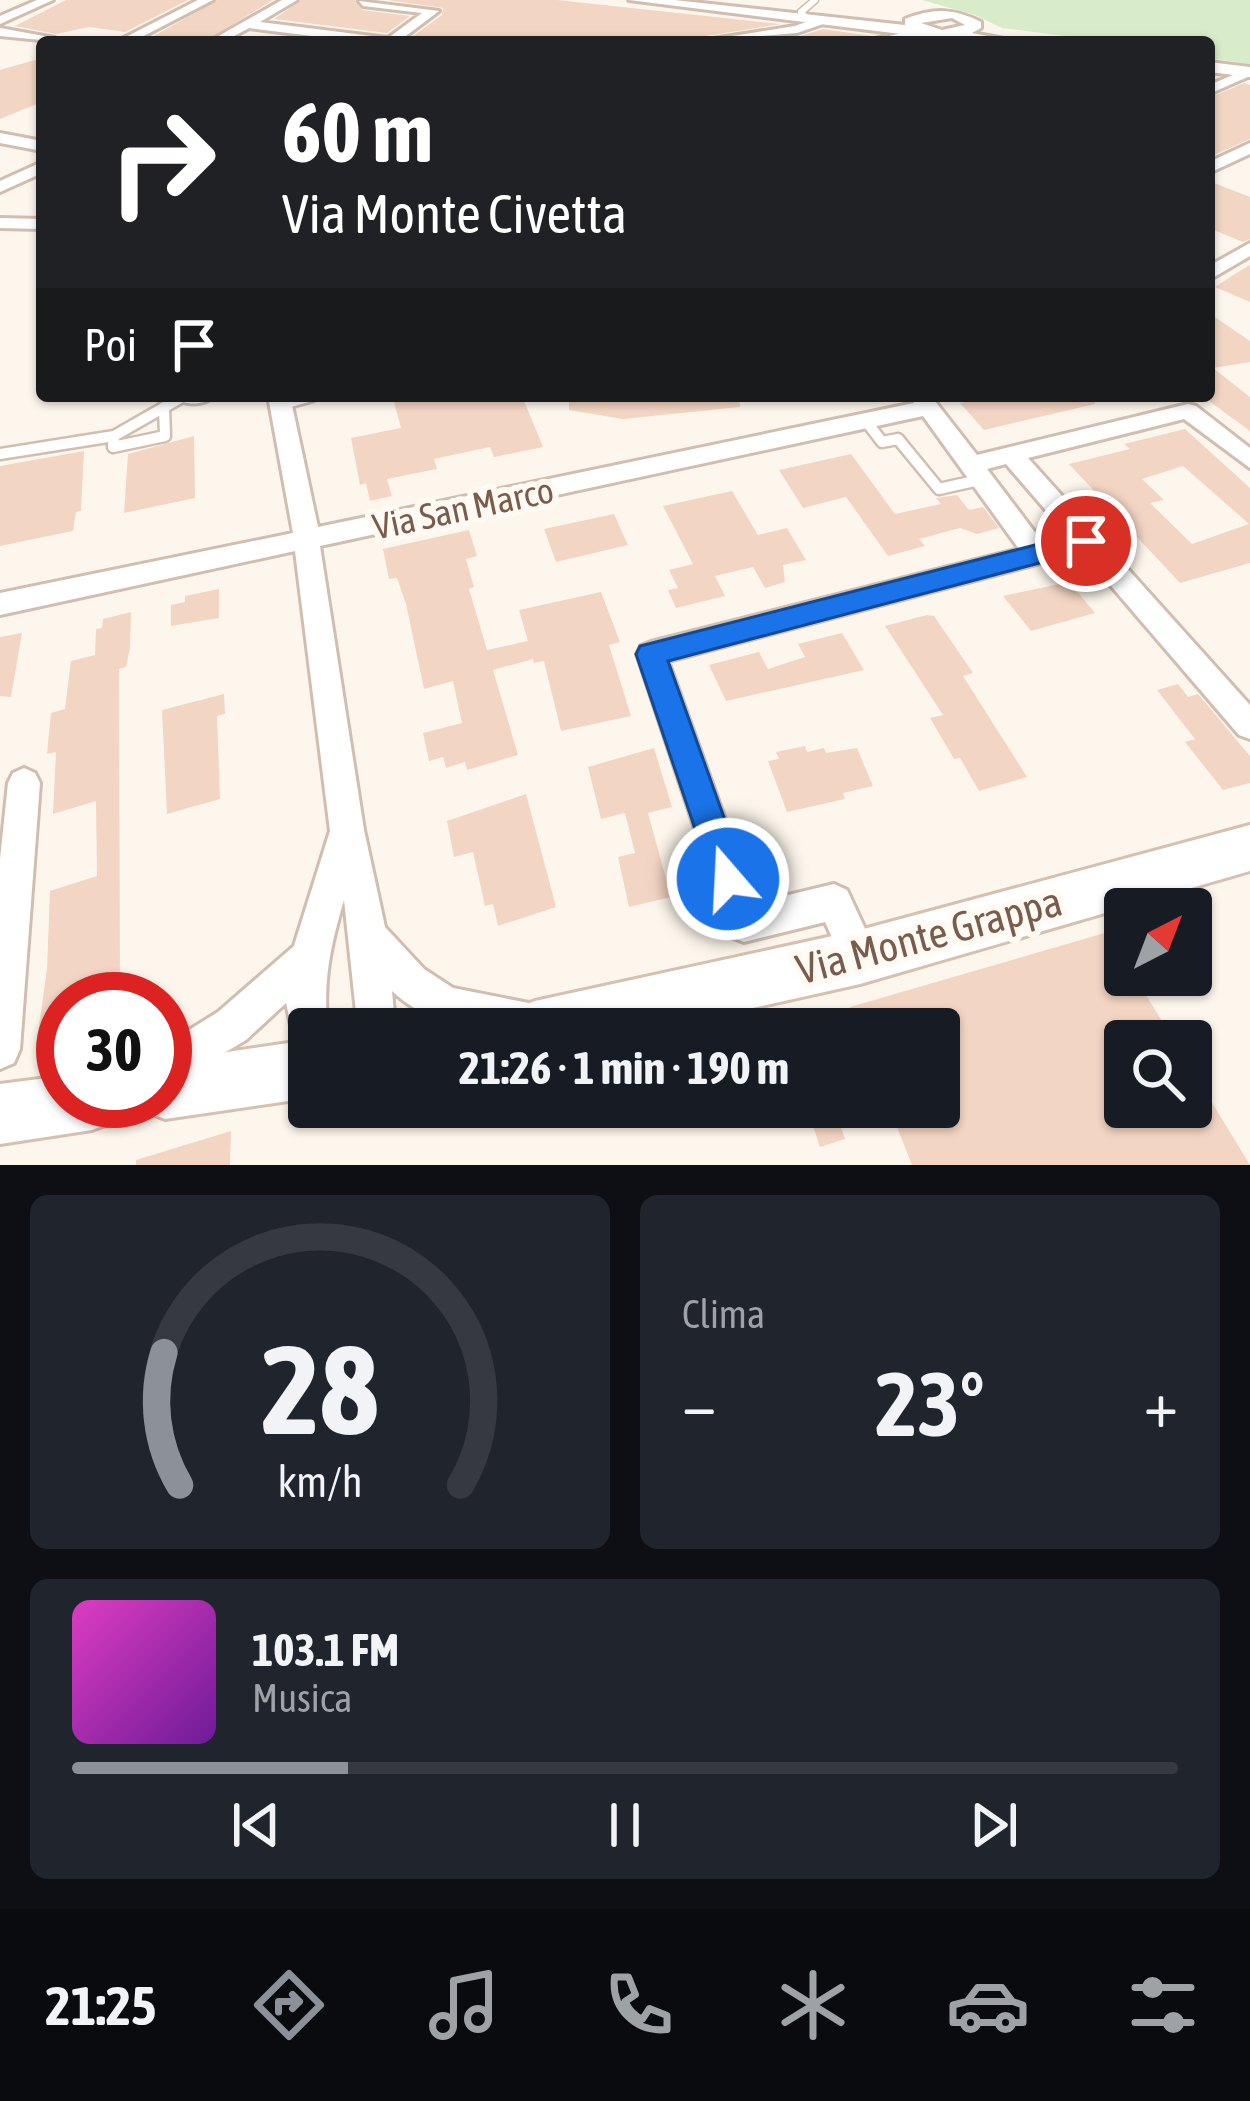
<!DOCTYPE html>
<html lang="it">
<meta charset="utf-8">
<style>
:root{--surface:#171b24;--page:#20242c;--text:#f1f3f6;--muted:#9ea1a6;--line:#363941;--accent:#8c9099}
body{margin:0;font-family:"Asap Condensed",sans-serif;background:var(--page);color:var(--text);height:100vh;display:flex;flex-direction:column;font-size:45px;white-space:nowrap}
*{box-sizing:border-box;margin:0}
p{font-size:39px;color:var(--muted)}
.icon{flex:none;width:66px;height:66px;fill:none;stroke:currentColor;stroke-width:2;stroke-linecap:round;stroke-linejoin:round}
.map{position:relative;height:1165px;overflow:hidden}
.sheet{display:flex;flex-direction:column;gap:30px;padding:30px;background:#0d0f14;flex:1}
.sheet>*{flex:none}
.banner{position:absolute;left:36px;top:36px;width:1179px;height:366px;border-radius:12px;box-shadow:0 3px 9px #0004;background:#202124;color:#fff;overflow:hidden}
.needle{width:78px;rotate:42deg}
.fabs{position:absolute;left:1104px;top:888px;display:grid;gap:24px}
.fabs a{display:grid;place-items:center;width:108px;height:108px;border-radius:12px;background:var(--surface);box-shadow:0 3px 9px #0004;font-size:60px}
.speed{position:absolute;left:36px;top:972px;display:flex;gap:24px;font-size:60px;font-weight:700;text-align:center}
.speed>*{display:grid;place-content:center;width:156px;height:156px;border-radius:50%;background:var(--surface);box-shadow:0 3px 9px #0004;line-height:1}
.speed .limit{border:18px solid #d22;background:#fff;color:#111}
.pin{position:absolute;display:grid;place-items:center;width:102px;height:102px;color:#fff;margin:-51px;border:6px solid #fff;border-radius:50%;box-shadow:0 3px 12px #0007}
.me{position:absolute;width:132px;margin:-66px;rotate:341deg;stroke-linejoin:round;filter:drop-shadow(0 0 9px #0008)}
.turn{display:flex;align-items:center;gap:42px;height:252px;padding:0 48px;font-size:54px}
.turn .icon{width:156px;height:156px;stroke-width:2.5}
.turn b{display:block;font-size:84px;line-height:102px}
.then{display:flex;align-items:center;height:114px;padding:0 48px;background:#0003;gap:24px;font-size:45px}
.big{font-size:90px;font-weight:700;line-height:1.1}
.sheet .widget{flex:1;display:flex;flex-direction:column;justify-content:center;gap:18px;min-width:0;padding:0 42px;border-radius:18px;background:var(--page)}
.sheet .dial{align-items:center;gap:0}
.dial svg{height:312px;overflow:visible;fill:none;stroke:var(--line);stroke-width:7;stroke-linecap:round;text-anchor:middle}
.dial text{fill:var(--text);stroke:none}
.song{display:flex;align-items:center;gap:36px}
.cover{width:144px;height:144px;border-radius:18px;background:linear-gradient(135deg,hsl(310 70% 55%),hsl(280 70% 35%))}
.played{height:12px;border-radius:6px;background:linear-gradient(90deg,var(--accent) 25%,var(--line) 25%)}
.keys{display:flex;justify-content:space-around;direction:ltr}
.heat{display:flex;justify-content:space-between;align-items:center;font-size:66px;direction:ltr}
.sheet .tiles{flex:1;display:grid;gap:30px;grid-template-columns:1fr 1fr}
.widget:last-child{grid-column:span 2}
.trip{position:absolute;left:288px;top:1008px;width:672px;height:120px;border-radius:12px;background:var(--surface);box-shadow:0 3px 9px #0004;font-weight:700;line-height:120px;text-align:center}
.tabs{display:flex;height:192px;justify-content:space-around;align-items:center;background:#090b0e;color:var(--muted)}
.tabs .icon{width:84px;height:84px}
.tabs .selected{color:var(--accent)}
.tabs b{font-size:54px;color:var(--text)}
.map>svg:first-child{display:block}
</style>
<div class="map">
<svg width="1250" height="1165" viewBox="0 0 1250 1165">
<rect width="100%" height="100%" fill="#fdf6ec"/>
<!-- green -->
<path fill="#d8ecc9" d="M 922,0 L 1250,0 L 1250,64 L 1209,58 L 1209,42 L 1114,42 L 1002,28 L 975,15 Z"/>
<!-- building -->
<path fill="#f3d5c3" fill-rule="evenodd" d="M 66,0 L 188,0 L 125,32 L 89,27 L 56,34 L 15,26 Z
M 217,0 L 273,0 L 204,42 L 161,42 L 169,38 L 154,36 Z
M 301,0 L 355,0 L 362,10 L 410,16 L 387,33 L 274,19 Z
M 387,0 L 557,0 L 781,24 L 693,38 L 690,42 L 405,42 L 442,15 L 443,8 Z
M 823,29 L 871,36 L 869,42 L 746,42 L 797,37 Z
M 42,58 L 42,102 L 0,119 L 0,70 Z
M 1244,83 L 1250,85 L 1250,139 L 1209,157 L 1209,98 Z
M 1209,181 L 1250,197 L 1250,239 L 1243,242 L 1209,228 Z
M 1250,265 L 1250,302 L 1215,287 L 1235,274 Z
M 1209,313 L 1250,341 L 1250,362 L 1213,368 L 1250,397 L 1250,431 L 1209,401 Z
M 423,396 L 522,396 L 543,447 L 494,457 L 490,447 L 434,459 L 437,469 L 387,479 L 392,496 L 370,501 L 366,483 L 360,485 L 351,438 L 401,428 L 394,402 Z
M 569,396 L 739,396 L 740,407 L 623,419 L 569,410 Z
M 994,396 L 1094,396 L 1095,404 L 984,430 L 960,403 Z
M 1185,429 L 1250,488 L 1250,563 L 1180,583 L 1069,464 L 1130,449 L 1124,444 ZM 1183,466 L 1249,524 L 1192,544 L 1150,503 L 1164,500 L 1142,479 Z
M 194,436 L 195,498 L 124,513 L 128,454 Z
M 84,451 L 81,511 L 76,512 L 73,531 L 0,546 L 0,466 Z
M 851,454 L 895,514 L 941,504 L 936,498 L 957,495 L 969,510 L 983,507 L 999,528 L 977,534 L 960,528 L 919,539 L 925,546 L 888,556 L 846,497 L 803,508 L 779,470 Z
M 732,491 L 758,535 L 787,528 L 806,560 L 783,565 L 785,582 L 765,588 L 753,567 L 715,576 L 725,596 L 676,608 L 668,590 L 678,588 L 669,570 L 693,564 L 663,506 Z
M 614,514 L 628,545 L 556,562 L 544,529 Z
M 469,530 L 477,556 L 466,559 L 474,587 L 469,589 L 487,650 L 528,641 L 519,610 L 601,592 L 620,642 L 609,645 L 631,716 L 561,731 L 544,661 L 534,663 L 533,659 L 493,670 L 518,755 L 467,770 L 465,762 L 446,768 L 443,757 L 429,761 L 423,733 L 462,723 L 453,681 L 424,689 L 406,604 L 397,578 L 389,579 L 383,549 Z
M 1069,582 L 1095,613 L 1031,631 L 1003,596 Z
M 219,589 L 219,618 L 171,626 L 171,605 L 185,602 L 185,596 Z
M 131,612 L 130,648 L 126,667 L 119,669 L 120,999 L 63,999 L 63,1032 L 37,1040 L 47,969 L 50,891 L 97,876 L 96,801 L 53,814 L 56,752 L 47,754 L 51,713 L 65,709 L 71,661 L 95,655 L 96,629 L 102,628 L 103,619 Z
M 927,615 L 934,616 L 973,673 L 963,676 L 1027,777 L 979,791 L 960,758 L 954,759 L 930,718 L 943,715 L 885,626 Z
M 22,633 L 11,697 L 0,696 L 0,637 Z
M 842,633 L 864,670 L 726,701 L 709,665 L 759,652 L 768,669 L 805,657 L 798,644 Z
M 1178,684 L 1188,697 L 1198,694 L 1250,756 L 1250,783 L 1223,790 L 1185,742 L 1195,739 L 1157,690 Z
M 224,694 L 225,714 L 217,716 L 220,799 L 167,814 L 162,710 Z
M 805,746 L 807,752 L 824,748 L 826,753 L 857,748 L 873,786 L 843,793 L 845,799 L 787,812 L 768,761 L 779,759 L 776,752 Z
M 654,748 L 672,807 L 648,813 L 671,897 L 629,907 L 618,857 L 635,853 L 625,813 L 601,819 L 588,767 Z
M 526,794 L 556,907 L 498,926 L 493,904 L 485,906 L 473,852 L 454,857 L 447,821 Z
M 1108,932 L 1125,960 L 1125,975 L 1134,975 L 1174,1041 L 1125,1041 L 1125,1107 L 1191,1107 L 1191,1068 L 1250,1165 L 912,1165 L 889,1107 L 939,1107 L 939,1029 L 858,1029 L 850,1007 Z
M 807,1107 L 834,1107 L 845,1139 L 820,1147 Z
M 231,1131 L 230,1165 L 136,1165 L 136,1160 Z"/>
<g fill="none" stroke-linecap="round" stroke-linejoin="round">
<!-- service-far1 casing -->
<g stroke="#d1beb0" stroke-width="9">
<path id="service-far1" d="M 806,18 L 801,12 L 815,0"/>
</g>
<!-- service casing -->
<g stroke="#d1beb0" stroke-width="15">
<path id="service" d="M 280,405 L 312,396
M 866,421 L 882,442 L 898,439 L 939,489 L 979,480
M 114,436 L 113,447 L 165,436 L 164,407
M 0,454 L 114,436 L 184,396"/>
</g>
<!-- minor casing -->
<g stroke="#d1beb0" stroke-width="6">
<path id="minor" d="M 37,0 L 53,0 L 0,24 L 0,16 Z
M 198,0 L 213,0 L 132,42 L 116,42 Z
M 282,0 L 297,0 L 260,22 L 388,38 L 422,13 L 363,6 L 359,1 L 439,11 L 398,42 L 360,42 L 249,28 L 223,42 L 208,42 Z
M 822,16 L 826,23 L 797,33 L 694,42 L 795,26 Z
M 0,28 L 55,38 L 61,42 L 0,36 Z
M 925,28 L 929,35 L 873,42 L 875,39 Z
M 1250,68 L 1250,76 L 1209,94 L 1209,85 Z
M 0,133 L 42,141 L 42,151 L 0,143 Z
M 1250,143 L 1250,154 L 1209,173 L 1209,162 Z
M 42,162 L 42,173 L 0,192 L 0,181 Z
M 0,218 L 42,219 L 42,229 L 0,228 Z
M 1250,243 L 1250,256 L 1209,280 L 1209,266 Z
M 174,396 L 213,396 C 205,406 182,406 174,396 Z
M 268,396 L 290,396 L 318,527 L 914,403 L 909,396 L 931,396 L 977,455 L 1188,404 L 1196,406 L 1250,448 L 1250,468 L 1184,419 L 1028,458 L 1250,705 L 1250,739 L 1239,735 L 1082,552 L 668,661 L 755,903 L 834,884 L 847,890 L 878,957 L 873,970 L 860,975 L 847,970 L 825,922 L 744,942 L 731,937 L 637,654 L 641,646 L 651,642 L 1019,549 L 923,416 L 320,546 L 364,830 L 385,927 L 424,969 L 453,988 L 559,1009 L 564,1023 L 562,1029 C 500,1029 441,1037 392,991 L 394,1013 L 388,1029 L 349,1029 L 356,1012 L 344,900 C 331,944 322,982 328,1029 L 309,1029 L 309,1048 L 295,1043 L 286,1003 L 246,1040 L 165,1088 L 165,1045 L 218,1012 L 294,946 L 330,831 L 295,551 L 0,615 L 0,593 L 293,533 ZM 1006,464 L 1068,536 L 1043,543 L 987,469 Z
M 24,768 L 35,773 L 40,783 L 20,1049 L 14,1063 L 0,1069 L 0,859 L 8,783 L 13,773 Z"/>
</g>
<!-- tertiary casing -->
<g stroke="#d1beb0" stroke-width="6">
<path id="tertiary" d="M 629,0 L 674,0 L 905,25 L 905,19 C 934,8 953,8 981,22 L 981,28 L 972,33 L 1020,42 L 933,38 ZM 952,18 L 965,25 L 942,30 L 921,23 Z
M 1209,62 L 1250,67 L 1250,77 L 1209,72 Z"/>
</g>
<!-- secondary casing -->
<g stroke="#d6c0b0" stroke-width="6">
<path id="secondary" d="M 1250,825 L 1250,871 L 860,984 L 659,1029 L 507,1029 L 515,1009 L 535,1001 L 860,930 Z
M 309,1040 L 309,1098 L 165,1119 L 144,1111 L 140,1101 L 165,1101 L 165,1061 Z
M 63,1076 L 63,1101 L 121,1101 L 113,1122 L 92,1130 L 0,1144 L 0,1084 Z"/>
</g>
<!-- path -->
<path stroke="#d9b8a5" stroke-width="3" stroke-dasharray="1.5 4.5" stroke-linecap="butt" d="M 1031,38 L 1061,42"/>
<!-- service-far1 -->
<use href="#service-far1" stroke="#fff" stroke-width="6"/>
<!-- service -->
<use href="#service" stroke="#fff" stroke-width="10"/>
<!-- minor -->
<use href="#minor" fill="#fff" fill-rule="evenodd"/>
<!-- tertiary -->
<use href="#tertiary" fill="#fff" fill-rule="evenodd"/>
<!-- secondary -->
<use href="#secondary" fill="#fff" fill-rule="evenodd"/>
</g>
<!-- route -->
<path fill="#1a73e8" stroke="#114b97" stroke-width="3" d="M 1086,532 L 1099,541 L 1096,548 L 668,661 L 746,879 L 741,891 L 728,897 L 716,891 L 636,654 L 640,646 Z"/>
<g text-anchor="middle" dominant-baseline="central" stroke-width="12" stroke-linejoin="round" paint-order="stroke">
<!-- street labels -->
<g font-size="36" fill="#7a5c4d" stroke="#fffaf3">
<text transform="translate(463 508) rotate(-12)">Via San Marco</text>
</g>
<!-- near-street labels -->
<g font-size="42" fill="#7a5c4d" stroke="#fffaf3">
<text transform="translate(929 935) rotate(-15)">Via Monte Grappa</text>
</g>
</g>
</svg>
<div class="fabs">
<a><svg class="needle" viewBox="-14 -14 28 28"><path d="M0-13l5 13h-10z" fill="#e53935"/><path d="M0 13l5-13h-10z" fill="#9ea1a6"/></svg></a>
<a><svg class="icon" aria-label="search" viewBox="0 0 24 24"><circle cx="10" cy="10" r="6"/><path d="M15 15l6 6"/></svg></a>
</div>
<div class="speed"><div class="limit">30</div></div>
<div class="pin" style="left:1086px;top:541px;background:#d93025"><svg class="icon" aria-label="arrive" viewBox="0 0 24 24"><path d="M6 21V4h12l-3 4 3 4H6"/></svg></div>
<svg class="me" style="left:728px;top:879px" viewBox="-20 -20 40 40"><circle r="17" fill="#1a73e8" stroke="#fff" stroke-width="3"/><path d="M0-11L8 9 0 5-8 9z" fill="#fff"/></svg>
<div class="trip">21:26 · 1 min · 190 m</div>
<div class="banner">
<div class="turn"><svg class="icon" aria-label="right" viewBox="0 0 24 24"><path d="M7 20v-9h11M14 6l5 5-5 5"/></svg><div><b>60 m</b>Via Monte Civetta</div></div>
<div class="then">Poi<svg class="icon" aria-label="arrive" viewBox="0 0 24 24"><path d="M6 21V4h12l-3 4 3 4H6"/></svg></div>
</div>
</div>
<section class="sheet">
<div class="tiles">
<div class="widget dial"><svg viewBox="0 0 100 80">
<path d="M14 69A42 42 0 1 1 86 69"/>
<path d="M14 69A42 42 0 0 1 10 35" stroke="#8c9099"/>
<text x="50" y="56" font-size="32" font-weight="700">28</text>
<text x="50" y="72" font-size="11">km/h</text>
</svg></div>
<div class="widget"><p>Clima</p>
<div class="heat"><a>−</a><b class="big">23°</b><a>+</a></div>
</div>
<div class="widget">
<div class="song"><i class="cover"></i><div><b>103.1 FM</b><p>Musica</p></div></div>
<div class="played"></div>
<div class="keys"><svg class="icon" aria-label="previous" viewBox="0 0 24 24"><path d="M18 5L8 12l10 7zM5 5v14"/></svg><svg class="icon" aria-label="pause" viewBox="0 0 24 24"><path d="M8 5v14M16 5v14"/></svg><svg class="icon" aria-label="next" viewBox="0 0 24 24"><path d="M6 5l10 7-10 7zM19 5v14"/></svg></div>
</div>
</div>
</section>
<nav class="tabs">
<b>21:25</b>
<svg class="icon selected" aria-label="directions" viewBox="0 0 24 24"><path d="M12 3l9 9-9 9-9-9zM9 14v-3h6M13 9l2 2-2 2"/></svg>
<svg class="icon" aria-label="music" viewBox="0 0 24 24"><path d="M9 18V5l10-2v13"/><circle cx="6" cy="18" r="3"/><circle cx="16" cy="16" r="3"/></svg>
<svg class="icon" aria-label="phone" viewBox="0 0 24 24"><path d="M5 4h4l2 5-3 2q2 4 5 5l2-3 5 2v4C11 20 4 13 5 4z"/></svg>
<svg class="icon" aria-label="climate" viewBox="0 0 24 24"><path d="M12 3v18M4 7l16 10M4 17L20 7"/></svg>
<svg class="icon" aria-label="car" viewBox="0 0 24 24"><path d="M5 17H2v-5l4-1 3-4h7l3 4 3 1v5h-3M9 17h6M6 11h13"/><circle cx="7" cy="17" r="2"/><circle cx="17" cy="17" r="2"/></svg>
<svg class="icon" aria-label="filters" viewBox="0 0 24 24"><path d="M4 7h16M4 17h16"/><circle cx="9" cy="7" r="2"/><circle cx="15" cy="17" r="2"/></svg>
</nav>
